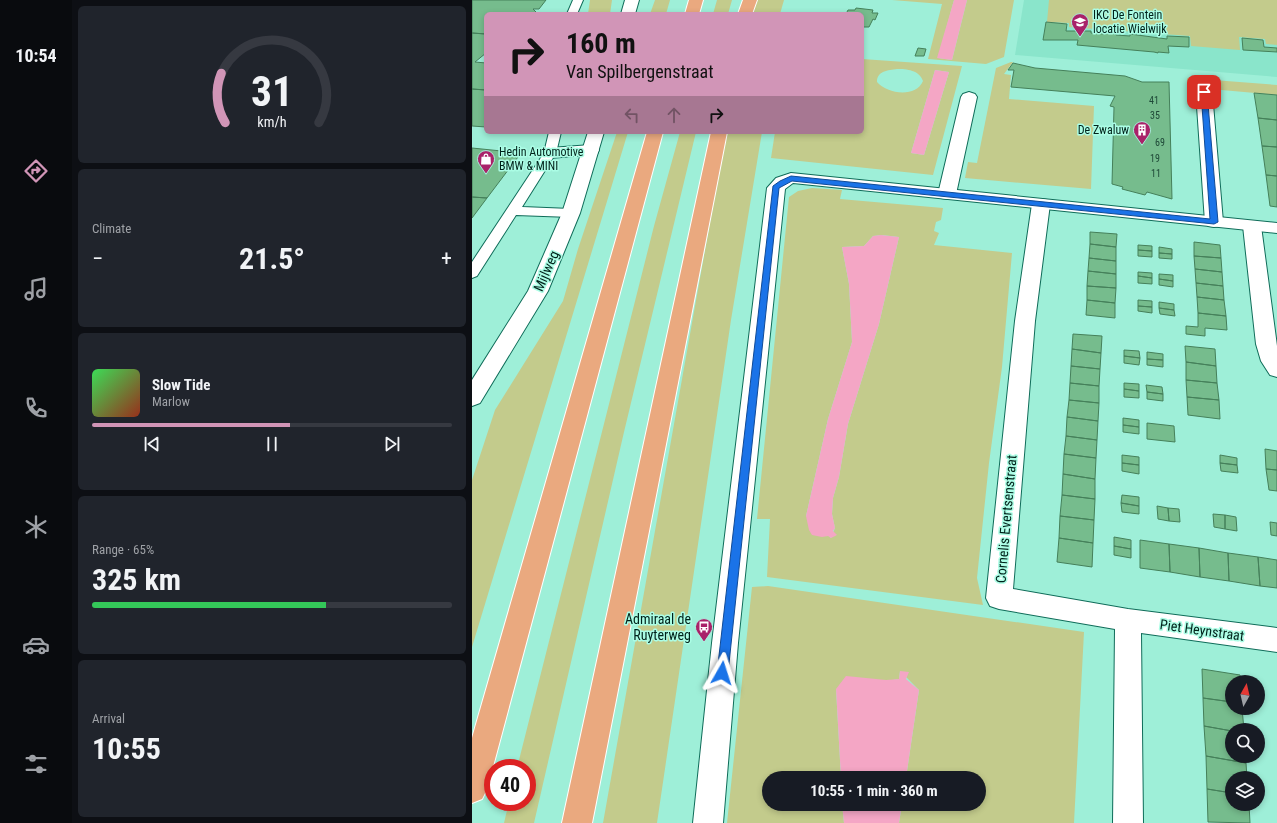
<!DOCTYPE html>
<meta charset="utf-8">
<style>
:root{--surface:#171b24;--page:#20242c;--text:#f1f3f6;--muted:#9ea1a6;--line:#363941;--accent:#d195b7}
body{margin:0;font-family:"Roboto Condensed",sans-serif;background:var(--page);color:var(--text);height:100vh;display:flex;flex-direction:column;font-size:15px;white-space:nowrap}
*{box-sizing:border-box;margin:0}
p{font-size:13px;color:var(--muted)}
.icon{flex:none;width:22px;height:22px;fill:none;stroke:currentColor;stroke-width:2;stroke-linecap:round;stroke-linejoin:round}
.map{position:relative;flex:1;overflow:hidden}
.sheet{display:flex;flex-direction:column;gap:6px;padding:6px;background:#0d0f14;width:400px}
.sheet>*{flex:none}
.top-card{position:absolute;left:12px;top:12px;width:380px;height:122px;border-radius:6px;box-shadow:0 2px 6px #0003;background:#d195b7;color:#111;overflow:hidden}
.needle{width:26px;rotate:8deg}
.fabs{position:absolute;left:753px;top:675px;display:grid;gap:8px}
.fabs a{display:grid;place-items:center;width:40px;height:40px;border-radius:50%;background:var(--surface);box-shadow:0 2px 6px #0003;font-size:20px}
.speed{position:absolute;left:12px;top:759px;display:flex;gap:8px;font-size:20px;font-weight:700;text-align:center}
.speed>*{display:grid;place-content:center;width:52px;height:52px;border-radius:50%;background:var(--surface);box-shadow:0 2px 6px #0003;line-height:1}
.speed .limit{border:6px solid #d22;background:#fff;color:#111}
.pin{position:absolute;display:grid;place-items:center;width:34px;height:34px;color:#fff;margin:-17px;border-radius:8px;box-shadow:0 2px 6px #0006}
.me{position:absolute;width:44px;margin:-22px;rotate:6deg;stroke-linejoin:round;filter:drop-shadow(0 0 3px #0008)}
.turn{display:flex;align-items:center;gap:14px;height:84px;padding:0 16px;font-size:18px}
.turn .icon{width:52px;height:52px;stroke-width:2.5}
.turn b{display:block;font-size:28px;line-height:34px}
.lanes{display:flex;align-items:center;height:38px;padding:0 16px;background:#0003;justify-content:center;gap:20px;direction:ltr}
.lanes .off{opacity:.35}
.big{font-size:30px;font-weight:700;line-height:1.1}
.sheet .widget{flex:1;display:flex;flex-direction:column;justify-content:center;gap:6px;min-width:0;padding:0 14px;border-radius:6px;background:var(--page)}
.sheet .dial{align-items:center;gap:0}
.dial svg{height:104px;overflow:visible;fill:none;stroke:var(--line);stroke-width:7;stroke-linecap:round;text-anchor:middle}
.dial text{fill:var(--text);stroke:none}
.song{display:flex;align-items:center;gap:12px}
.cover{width:48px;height:48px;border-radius:6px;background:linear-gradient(135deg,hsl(130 70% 55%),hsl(10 70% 35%))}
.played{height:4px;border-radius:2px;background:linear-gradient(90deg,var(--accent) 55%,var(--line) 55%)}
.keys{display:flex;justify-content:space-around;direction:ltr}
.heat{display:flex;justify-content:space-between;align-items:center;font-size:22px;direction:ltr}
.charge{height:6px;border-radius:3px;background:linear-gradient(90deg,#34c759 65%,var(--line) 0)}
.trip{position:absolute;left:290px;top:771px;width:224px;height:40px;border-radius:20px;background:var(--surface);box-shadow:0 2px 6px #0003;font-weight:700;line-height:40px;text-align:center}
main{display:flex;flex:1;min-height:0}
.menu{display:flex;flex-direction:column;width:72px;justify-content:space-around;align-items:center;background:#090b0e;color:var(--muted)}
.menu .icon{width:28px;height:28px}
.menu .current{color:var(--accent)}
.menu b{font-size:18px;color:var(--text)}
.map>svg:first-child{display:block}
</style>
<main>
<nav class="menu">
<b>10:54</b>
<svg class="icon current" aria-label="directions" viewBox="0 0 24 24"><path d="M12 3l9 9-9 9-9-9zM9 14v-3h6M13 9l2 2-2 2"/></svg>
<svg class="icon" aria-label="music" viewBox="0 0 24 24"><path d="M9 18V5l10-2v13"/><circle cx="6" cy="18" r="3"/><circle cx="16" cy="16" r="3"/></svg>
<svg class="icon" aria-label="phone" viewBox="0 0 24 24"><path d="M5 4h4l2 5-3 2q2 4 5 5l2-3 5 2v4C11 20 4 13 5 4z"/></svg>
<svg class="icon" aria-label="climate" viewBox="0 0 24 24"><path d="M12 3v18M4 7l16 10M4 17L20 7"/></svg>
<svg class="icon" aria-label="car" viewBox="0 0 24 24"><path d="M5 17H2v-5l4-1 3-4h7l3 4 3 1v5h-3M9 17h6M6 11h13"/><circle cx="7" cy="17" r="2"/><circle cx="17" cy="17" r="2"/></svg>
<svg class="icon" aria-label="filters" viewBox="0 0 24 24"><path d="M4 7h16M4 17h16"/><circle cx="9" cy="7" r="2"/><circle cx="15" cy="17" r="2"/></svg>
</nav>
<section class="sheet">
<div class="widget dial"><svg viewBox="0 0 100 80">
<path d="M14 69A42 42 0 1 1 86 69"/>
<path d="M14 69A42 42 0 0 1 11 31" stroke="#d195b7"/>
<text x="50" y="56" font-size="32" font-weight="700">31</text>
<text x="50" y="72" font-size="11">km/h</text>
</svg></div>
<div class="widget"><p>Climate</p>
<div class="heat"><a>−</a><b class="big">21.5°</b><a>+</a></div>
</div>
<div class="widget">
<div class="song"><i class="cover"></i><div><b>Slow Tide</b><p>Marlow</p></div></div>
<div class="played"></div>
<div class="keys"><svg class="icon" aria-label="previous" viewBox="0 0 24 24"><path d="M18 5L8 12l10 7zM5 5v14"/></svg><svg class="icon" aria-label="pause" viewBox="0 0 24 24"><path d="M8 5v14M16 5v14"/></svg><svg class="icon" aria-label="next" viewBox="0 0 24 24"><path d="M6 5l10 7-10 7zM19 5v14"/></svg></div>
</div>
<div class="widget"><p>Range · 65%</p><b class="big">325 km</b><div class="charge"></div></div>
<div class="widget"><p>Arrival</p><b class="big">10:55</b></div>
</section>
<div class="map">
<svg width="805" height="823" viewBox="0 0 805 823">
<rect width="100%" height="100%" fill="#9eefd8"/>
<!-- built -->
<path fill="#8ae5cb" d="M 552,0 L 805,0 L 805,77 L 543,55 Z"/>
<!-- green -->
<path fill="#c3cb8c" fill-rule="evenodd" d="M 118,0 L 140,0 L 138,14 L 116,14 Z
M 183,0 L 198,0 L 194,14 L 178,14 Z
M 245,0 L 260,0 L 256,14 L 241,14 Z
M 280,0 L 312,0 L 308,14 L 276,14 Z
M 420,0 L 482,0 L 466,58 L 480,60 L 495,0 L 542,0 L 532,57 L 514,64 L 456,59 L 470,4 Z
M 577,0 L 805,0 L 805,45 L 794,44 L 793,39 L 767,37 L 768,50 L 719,46 L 718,36 L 597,27 L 597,23 L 575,22 Z
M 390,59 L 490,66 L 461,175 L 299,158 L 303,132 L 390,132 ZM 425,69 C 435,69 447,70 451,81 C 444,98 415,94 405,82 C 405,71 416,70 425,69 ZM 463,70 L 477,72 L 452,155 L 439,153 Z
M 539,62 L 541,62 L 532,74 L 539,75 L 537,99 L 622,106 L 619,189 L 493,178 L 496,162 L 505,163 L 524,68 Z
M 715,78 L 805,85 L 805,95 L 716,87 Z
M 145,132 L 156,132 L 0,647 L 0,480 L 23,410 L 91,301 L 106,249 Z
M 208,132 L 224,132 L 152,432 L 62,823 L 32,823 L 37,802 L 55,802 L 55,768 L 45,768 L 182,226 Z
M 254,132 L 290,132 L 259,320 L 185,823 L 131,823 Z
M 340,188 L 370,190 L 368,199 L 471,208 L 469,220 L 464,222 L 462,231 L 467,233 L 462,245 L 540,253 L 530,367 L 517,463 L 505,578 L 511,605 L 295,577 L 298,519 L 285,519 L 317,197 L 326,191 ZM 410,235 L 427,237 L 407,324 L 376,424 L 367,477 L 361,498 L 360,514 L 363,528 L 359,538 L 334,516 L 356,419 L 380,342 L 377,284 L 370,247 L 392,246 L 401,236 Z
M 296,586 L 612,632 L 602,823 L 427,823 L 430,804 L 507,804 L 507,778 L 434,778 L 447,690 L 428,671 L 427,679 L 364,689 L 369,778 L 297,778 L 297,804 L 370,804 L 372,823 L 255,823 L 280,587 Z"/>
<!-- water -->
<path fill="#f4a6c5" d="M 482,0 L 495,0 L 480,60 L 465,58 Z
M 463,70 L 477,72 L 452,155 L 439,153 Z
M 409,235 L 427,237 L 407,324 L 376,424 L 367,477 L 361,498 L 360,514 L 363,528 L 361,531 L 365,535 L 359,538 L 356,536 L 350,537 L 340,535 L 337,530 L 334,516 L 356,419 L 380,342 L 377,284 L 370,247 L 392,246 L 401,236 Z
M 428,671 L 437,672 L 434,679 L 447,690 L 434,778 L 369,778 L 364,689 L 374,676 L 414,680 L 427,679 Z
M 370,804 L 430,804 L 427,823 L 372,823 Z"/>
<!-- building -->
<path fill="#76bc8d" stroke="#45805a" d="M 0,0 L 74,0 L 67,9 L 61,9 L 64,12 L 62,14 L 14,14 L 14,34 L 0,33 Z
M 384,8 L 401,10 L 400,13 L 406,13 L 403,20 L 401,19 L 397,27 L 390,27 L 390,14 L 374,14 L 376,10 L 383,10 Z
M 574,22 L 595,24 L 594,31 L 619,31 L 619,33 L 632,34 L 632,32 L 644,33 L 644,35 L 658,36 L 658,34 L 695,39 L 695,36 L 717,37 L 717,47 L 696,46 L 697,53 L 686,52 L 686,53 L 682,52 L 605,45 L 606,40 L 571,40 Z
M 0,33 L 14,34 L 14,53 L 3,62 L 14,63 L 14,90 L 0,89 Z
M 770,38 L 791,40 L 792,47 L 805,48 L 805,52 L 771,50 Z
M 446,48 L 454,49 L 452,56 L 443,56 Z
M 541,63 L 563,68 L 653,76 L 670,82 L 697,82 L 700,199 L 675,192 L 673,195 L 650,189 L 651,187 L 640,184 L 642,107 L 638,106 L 643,96 L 539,87 L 542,70 L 536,70 Z
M 0,89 L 14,90 L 14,127 L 0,126 Z
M 782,93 L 805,95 L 805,120 L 786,118 Z
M 786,118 L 805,120 L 805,147 L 790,146 Z
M 790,146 L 805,147 L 805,176 L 794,175 Z
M 0,148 L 49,153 L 15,198 L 0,197 Z
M 794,175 L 805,176 L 805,207 L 798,206 Z
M 0,197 L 15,198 L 0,218 Z
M 618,232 L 645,234 L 644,247 L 618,244 Z
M 722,242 L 748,245 L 749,258 L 722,256 Z
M 618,244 L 644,247 L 644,261 L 617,258 Z
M 666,245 L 680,246 L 680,251 L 666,250 Z
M 687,247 L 700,249 L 700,254 L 687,253 Z
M 666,250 L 680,251 L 680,257 L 666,256 Z
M 687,253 L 700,254 L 700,259 L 687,258 Z
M 722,256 L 749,258 L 750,272 L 723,269 Z
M 617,258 L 644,261 L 644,274 L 616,271 Z
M 723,269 L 750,272 L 751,286 L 724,283 Z
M 616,271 L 644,274 L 644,288 L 615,286 Z
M 666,272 L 680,273 L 680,278 L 666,276 Z
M 687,274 L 701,275 L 701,281 L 687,279 Z
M 666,276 L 680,278 L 680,284 L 666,283 Z
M 687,279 L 701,281 L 701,287 L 687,285 Z
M 724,283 L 751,286 L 752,300 L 725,297 Z
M 615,286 L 644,288 L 643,303 L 615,300 Z
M 725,297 L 752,300 L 754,316 L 726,313 Z
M 615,300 L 643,303 L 643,318 L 614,315 Z
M 666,300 L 680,301 L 680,307 L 666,306 Z
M 687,302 L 702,304 L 702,310 L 687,308 Z
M 666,306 L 680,307 L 680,313 L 666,311 Z
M 687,308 L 702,310 L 703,316 L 688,314 Z
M 726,313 L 754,316 L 755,330 L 733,328 L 733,336 L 714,334 L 714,326 L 726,327 Z
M 601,334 L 630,336 L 629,353 L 600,349 Z
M 713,346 L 743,349 L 744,366 L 714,362 Z
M 600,349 L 629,353 L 628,369 L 599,366 Z
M 652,350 L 667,351 L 668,358 L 652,356 Z
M 675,352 L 691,354 L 691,360 L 675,359 Z
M 652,356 L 668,358 L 667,365 L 652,363 Z
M 675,359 L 691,360 L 691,367 L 675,365 Z
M 714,362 L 744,366 L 745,383 L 714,380 Z
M 599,366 L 628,369 L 627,386 L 598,383 Z
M 714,380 L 745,383 L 747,400 L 715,397 Z
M 598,383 L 627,386 L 627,403 L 597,400 Z
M 652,383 L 667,384 L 667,391 L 652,389 Z
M 674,385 L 690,387 L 691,394 L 675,392 Z
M 652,389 L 667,391 L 667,398 L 652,397 Z
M 675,392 L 691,394 L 691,401 L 675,399 Z
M 715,397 L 747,400 L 748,419 L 716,415 Z
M 597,400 L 627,403 L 626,421 L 595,417 Z
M 595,417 L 626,421 L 625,440 L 594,436 Z
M 651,418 L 667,420 L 667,427 L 651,425 Z
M 675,423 L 702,426 L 703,442 L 675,439 Z
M 651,425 L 667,427 L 667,434 L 651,432 Z
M 594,436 L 625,440 L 624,458 L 592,454 Z
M 793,449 L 805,451 L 805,470 L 794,469 Z
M 592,454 L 624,458 L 623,479 L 591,474 Z
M 650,455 L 667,457 L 667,465 L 650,463 Z
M 748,455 L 765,458 L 765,465 L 748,463 Z
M 650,463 L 667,465 L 667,474 L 650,471 Z
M 748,463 L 765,465 L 766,473 L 749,471 Z
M 794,469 L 805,470 L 805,491 L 797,490 Z
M 591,474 L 623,479 L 623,499 L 590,495 Z
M 590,495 L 623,499 L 622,520 L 588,516 Z
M 650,495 L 667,497 L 667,506 L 649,503 Z
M 649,503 L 667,506 L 667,514 L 650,512 Z
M 685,506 L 696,508 L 697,521 L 686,519 Z
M 696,508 L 707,509 L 708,522 L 697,521 Z
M 741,514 L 753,515 L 753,529 L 742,527 Z
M 753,515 L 764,517 L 765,531 L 753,529 Z
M 588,516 L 622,520 L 621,543 L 587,538 Z
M 798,522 L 805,523 L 805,536 L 799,535 Z
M 642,537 L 659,540 L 659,549 L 642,546 Z
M 587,538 L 621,543 L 620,567 L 585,562 Z
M 668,540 L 697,544 L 698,572 L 668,568 Z
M 697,544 L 727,548 L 728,577 L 698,572 Z
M 642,546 L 659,549 L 659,558 L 642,555 Z
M 727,548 L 756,553 L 757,581 L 728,577 Z
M 756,553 L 786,557 L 788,586 L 757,581 Z
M 786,557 L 805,560 L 805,588 L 788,586 Z
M 730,669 L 768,675 L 769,682 L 760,682 L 760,702 L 731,698 Z
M 731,698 L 760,702 L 760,708 L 770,708 L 772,730 L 760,731 L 732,726 Z
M 732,726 L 760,731 L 760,756 L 774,756 L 774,763 L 734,756 Z
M 734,756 L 774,763 L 775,778 L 760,778 L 760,793 L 735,789 Z
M 735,789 L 760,793 L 760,804 L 777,804 L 778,823 L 736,822 Z"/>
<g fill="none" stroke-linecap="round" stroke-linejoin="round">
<!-- service casing -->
<g stroke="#0f6c59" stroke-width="2">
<path id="service" d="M 101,0 L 111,0 L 105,14 L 95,14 Z
M 77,132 L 89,132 L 84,153 L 50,207 L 99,209 L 104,210 L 106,213 L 104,216 L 99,217 L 44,215 L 5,276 L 0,278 L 0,262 L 72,153 Z"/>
</g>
<!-- minor casing -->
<g stroke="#0f6c59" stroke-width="2">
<path id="minor" d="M 732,87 L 738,89 L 740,92 L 751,222 L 748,226 L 742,227 L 736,226 L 733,222 L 724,92 L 726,89 Z
M 497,92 L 503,94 L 505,97 L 484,194 L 481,198 L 475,199 L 469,198 L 466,194 L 489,97 L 491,94 Z
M 119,145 L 125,146 L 127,150 L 125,154 L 78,158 L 72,157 L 70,153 L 72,149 L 78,148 Z
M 569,199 L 575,200 L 578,204 L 563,321 L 541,589 L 656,609 L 805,628 L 805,652 L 669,633 L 671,823 L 641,823 L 643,629 L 527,609 L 518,606 L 514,598 L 543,321 L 560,204 L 563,200 Z
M 780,221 L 786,222 L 789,226 L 805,346 L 805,377 L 798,375 L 789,361 L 784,344 L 771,226 L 774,222 Z"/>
</g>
<!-- tertiary casing -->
<g stroke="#0f6c59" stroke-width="2">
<path id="tertiary" d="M 319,173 L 805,223 L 805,233 L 321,183 L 313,189 L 266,643 L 251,823 L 221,823 L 240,643 L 295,188 L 304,178 Z"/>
</g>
<!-- secondary casing -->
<g stroke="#0f6c59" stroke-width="2">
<path id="secondary" d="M 153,0 L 167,0 L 163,14 L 149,14 Z
M 116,132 L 132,132 L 108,213 L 76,291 L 8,403 L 0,406 L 0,380 L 56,291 L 90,213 Z"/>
</g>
<!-- motorway casing -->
<g stroke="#fff" stroke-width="2">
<path id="motorway" d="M 217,0 L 231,0 L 227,14 L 213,14 Z
M 271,0 L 285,0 L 280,14 L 266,14 Z
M 175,132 L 191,132 L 15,789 L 10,799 L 0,803 L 0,738 Z
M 239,132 L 255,132 L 120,823 L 90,823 Z"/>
</g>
<!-- service -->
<use href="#service" fill="#fff" fill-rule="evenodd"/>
<!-- minor -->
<use href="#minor" fill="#fff" fill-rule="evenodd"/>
<!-- tertiary -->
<use href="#tertiary" fill="#fff" fill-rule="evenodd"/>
<!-- secondary -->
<use href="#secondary" fill="#fff" fill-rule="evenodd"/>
<!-- motorway -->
<use href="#motorway" fill="#eaa97f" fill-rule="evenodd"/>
</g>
<!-- route -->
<path fill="#1a73e8" stroke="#114b97" d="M 732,90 L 735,92 L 746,222 L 742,224 L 320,181 L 307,188 L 256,673 L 254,676 L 250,678 L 246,676 L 245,673 L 301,186 L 308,181 L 319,176 L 738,219 L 729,92 Z"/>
<!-- icons -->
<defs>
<g id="school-pin" transform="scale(0.9)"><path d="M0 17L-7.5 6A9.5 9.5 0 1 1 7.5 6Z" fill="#a92269" stroke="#abfde5"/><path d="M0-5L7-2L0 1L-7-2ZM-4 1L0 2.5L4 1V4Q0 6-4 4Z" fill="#fff"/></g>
<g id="building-pin" transform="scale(0.9)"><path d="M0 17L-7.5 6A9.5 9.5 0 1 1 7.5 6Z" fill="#a92269" stroke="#abfde5"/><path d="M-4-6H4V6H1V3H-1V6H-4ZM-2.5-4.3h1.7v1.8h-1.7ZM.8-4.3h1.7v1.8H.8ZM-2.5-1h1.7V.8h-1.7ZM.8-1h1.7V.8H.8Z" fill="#fff"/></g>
<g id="shop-pin" transform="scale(0.9)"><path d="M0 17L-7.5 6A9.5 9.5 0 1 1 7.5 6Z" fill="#a92269" stroke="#abfde5"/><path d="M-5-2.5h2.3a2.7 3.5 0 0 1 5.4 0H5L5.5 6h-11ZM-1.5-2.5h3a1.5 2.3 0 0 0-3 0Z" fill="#fff"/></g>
<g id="bus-pin" transform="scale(0.9)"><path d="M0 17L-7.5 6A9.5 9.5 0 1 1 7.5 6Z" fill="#a92269" stroke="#abfde5"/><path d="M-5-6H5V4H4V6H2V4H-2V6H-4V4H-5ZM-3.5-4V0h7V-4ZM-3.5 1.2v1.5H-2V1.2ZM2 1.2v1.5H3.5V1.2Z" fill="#fff"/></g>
</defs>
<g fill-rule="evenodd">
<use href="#school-pin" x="608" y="22"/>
<use href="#building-pin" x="670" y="130"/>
<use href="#shop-pin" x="14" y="159"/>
<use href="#bus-pin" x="232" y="627"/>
</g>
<g text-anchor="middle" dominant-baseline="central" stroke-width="3" stroke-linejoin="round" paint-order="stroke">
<!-- far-number labels -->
<g font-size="10" fill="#1e4837">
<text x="682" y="100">41</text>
<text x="683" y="115">35</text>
<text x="688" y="142">69</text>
<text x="683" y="158">19</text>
<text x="684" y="173">11</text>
</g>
<!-- far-poi labels -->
<g font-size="12" fill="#00221a" stroke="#abfde5" text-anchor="start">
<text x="621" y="15">IKC De Fontein<tspan x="621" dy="14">locatie Wielwijk</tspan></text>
<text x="657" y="130" text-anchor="end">De Zwaluw</text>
<text x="27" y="152">Hedin Automotive<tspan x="27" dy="14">BMW &amp; MINI</tspan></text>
</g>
<!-- street labels -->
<g font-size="14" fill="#00221a" stroke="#abfde5">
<text transform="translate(74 271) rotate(-66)">Mijlweg</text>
<text transform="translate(534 519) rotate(-85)">Cornelis Evertsenstraat</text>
<text transform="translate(730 630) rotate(8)">Piet Heynstraat</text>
</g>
<!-- poi labels -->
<g font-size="14" fill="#00221a" stroke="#abfde5" text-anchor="end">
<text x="219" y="619">Admiraal de<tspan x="219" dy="16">Ruyterweg</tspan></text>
</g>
</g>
</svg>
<div class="fabs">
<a><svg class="needle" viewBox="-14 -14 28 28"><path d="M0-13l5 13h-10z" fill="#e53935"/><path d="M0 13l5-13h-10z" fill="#9ea1a6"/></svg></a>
<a><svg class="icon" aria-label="search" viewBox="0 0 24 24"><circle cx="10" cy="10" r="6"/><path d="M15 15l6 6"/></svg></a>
<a><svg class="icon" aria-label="layers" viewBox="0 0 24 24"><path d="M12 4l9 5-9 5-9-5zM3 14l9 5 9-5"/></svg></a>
</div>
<div class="speed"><div class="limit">40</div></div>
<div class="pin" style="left:732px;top:92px;background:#d93025"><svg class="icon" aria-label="arrive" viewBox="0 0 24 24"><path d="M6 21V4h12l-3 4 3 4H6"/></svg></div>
<svg class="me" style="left:250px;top:673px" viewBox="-20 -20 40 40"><path d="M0-17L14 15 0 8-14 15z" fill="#1a73e8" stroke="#fff" stroke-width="4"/></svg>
<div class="trip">10:55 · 1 min · 360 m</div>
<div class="top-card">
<div class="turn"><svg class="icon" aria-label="right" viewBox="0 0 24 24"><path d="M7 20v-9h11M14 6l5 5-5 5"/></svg><div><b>160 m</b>Van Spilbergenstraat</div></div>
<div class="lanes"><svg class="icon off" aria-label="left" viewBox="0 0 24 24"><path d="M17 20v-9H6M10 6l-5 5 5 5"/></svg><svg class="icon off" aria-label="ahead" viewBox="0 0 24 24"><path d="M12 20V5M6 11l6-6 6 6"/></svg><svg class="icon" aria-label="right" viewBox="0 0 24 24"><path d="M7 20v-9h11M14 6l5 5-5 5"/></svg></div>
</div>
</div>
</main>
